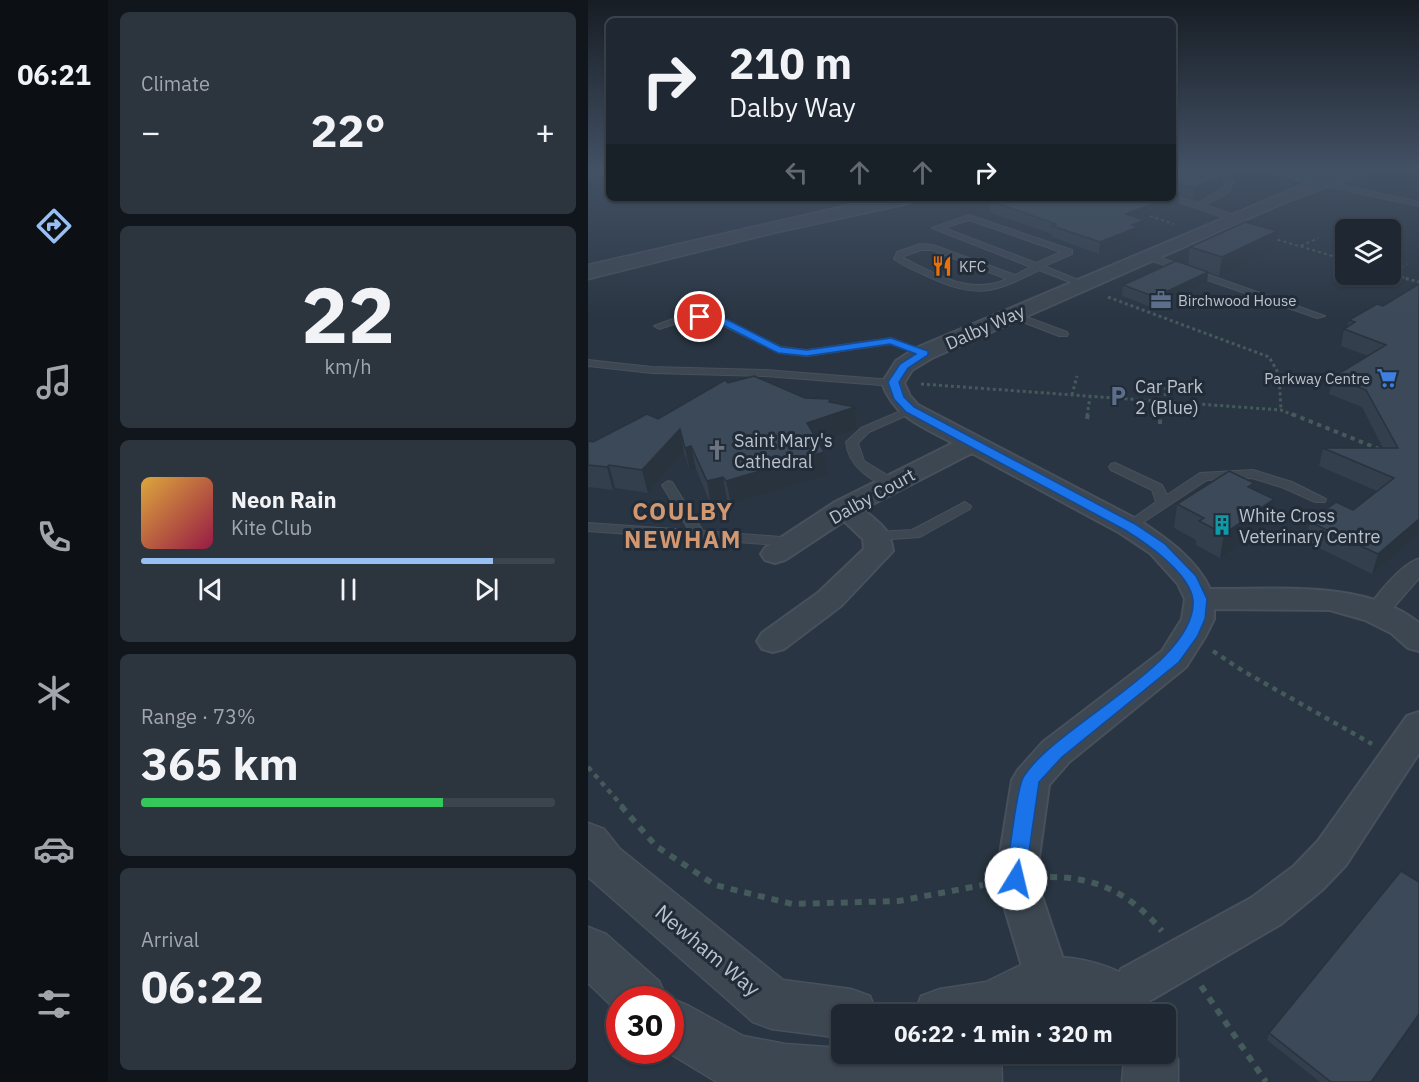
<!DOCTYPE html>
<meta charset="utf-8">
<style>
:root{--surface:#1f2832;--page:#2c343e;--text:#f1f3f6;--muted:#a1a6ac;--line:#3c444d;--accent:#98bff3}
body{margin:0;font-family:"IBM Plex Sans",sans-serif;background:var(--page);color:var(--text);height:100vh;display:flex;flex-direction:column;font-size:22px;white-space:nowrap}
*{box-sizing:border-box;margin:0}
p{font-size:20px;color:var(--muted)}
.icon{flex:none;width:33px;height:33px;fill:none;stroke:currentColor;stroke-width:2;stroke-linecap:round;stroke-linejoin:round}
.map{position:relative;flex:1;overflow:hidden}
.details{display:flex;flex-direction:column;gap:12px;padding:12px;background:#11161c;width:480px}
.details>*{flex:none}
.banner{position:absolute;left:18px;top:18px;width:570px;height:183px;border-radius:9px;box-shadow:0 2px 4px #0004,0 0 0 2px var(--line);background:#1f2832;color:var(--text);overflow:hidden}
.buttons{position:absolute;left:747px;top:219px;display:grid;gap:12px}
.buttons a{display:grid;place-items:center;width:66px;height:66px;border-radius:9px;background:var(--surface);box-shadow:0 2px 4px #0004,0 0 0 2px var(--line);font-size:30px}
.speed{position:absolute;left:18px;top:986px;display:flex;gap:12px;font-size:30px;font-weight:700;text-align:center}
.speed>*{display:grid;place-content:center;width:78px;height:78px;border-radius:50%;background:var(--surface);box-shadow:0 2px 4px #0004,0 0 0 2px var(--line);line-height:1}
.speed .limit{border:9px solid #d22;background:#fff;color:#111}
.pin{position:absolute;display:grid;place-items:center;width:51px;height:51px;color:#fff;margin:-26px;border:3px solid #fff;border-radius:50%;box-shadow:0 2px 6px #0007}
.me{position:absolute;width:66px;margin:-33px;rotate:9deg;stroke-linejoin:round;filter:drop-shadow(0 0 4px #0008)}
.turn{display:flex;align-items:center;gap:21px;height:126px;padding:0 24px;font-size:27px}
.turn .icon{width:78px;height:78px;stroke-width:2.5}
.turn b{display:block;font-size:42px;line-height:51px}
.lanes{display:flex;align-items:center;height:57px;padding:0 24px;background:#0003;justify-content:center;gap:30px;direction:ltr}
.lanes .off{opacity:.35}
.big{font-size:45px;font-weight:700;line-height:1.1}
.details .card{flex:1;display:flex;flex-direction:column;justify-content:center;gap:9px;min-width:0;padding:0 21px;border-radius:9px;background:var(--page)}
.details .dial{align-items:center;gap:0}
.dial b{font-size:78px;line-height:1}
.song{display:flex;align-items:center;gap:18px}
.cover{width:72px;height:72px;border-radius:9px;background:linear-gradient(135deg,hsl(40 70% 55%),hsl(340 70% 35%))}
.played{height:6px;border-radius:3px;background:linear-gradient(90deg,var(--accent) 85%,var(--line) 85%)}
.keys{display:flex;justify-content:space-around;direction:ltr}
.heat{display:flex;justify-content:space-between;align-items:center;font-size:33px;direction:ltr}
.charge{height:9px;border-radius:4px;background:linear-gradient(90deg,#34c759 73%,var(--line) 0)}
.trip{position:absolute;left:243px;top:1004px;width:345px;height:60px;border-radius:9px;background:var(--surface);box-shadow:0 2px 4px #0004,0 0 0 2px var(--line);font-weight:700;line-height:60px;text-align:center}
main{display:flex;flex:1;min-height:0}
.dock{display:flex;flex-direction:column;width:108px;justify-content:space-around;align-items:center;background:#0c1014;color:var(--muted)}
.dock .icon{width:42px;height:42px}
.dock .selected{color:var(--accent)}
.dock b{font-size:27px;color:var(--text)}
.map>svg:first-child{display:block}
</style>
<main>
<nav class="dock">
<b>06:21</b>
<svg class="icon selected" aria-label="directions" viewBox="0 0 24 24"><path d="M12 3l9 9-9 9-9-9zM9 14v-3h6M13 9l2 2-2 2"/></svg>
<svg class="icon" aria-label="music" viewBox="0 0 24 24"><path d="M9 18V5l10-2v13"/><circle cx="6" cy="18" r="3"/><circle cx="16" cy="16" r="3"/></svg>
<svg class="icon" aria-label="phone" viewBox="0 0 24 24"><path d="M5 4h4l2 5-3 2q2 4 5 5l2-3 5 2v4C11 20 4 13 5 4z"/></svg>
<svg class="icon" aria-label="climate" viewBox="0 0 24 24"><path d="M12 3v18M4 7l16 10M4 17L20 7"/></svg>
<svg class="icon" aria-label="car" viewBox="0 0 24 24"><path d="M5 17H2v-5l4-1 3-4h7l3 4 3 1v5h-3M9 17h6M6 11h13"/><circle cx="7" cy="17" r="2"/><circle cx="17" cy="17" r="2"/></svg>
<svg class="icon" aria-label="filters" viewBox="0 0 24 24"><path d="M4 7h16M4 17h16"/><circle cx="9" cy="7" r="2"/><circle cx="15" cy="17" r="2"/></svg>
</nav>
<section class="details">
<div class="card"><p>Climate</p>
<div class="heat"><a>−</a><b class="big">22°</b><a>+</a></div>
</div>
<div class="card dial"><b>22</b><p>km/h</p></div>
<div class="card">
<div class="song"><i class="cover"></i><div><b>Neon Rain</b><p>Kite Club</p></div></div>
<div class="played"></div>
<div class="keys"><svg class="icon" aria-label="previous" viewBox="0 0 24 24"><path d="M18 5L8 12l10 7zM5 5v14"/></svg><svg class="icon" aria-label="pause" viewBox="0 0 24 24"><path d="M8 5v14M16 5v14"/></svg><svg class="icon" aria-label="next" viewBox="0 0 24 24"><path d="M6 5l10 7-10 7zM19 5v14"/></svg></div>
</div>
<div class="card"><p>Range · 73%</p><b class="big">365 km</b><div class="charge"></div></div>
<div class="card"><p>Arrival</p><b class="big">06:22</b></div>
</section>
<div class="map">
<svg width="831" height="1082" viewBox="0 0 831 1082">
<rect width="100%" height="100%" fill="#293542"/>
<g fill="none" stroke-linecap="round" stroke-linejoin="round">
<!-- service casing -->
<g stroke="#47505c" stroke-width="2">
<path id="service" d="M 585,169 L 593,169 L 646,181 L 641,192 L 617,205 L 649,216 L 649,220 L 643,220 L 582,199 L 585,198 L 585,195 L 610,203 L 635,188 L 638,184 L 590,172 L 585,174 Z
M 736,181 L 831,202 L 831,206 L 733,185 L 732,183 Z
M 381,215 L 484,250 L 484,254 L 456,266 L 500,284 L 492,286 L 451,270 C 404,294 389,299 339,276 C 328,271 315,266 306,259 L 309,252 L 332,244 L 345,245 L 427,275 L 443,267 L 344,228 ZM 381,220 L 473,252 L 448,263 L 356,228 ZM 333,250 L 344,250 L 419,279 C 382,296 349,274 315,258 L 316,256 Z
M 556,254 L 562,254 L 737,316 L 729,318 L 556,258 Z
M 425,312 L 479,332 L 480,334 L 479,336 L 471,336 L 422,317 L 420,315 Z
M 98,314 L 129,315 L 193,347 L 219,350 L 303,338 L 341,353 L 336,356 L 302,344 L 219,356 L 191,353 L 124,320 L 99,320 L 71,329 L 66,326 Z
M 0,360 L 64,367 L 177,370 L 305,380 L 310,383 L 305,386 L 177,376 L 64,373 L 0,366 Z
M 322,407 L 328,410 L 326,412 L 281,432 L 270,443 L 276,461 L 309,481 L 311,484 L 305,488 C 283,482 260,466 258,442 L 273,428 Z
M 527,463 L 574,485 L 579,495 L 612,473 L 665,470 L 704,482 L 738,499 L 737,502 L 727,502 L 696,488 L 664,478 L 619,480 L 542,531 L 535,527 L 537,524 L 568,502 L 564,490 L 523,470 L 521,467 L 523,464 Z
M 80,481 L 84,482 L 115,531 L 205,538 L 212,542 L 205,546 L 0,531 L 0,523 L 101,530 L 74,485 Z
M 377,502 L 383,506 L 382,509 L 332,537 L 289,540 L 282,536 L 289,532 L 324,530 Z"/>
</g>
<!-- pedestrian casing -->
<g stroke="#47505c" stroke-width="3">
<path id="pedestrian" d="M 831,559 L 831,578 L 796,618 L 788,621 L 780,618 L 777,613 C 787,597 813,564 831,559 Z"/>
</g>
<!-- minor casing -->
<g stroke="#47505c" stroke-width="4">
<path id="minor" d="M 0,169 L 21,169 L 21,171 L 0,176 Z
M 685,169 L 708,169 L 734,177 L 757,169 L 786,169 L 783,172 L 766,176 L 695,203 L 344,358 L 324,370 L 316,383 L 322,396 L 330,405 L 552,521 C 579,539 608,559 622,589 C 688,590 776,579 831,623 L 831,651 L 820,648 L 803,633 L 777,620 L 742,610 L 626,609 L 626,619 L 617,637 L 598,667 L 481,762 L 461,785 L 448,879 L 482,980 L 476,995 L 460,1001 L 444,995 L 438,980 L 408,879 L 424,780 L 430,770 L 455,742 L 574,651 L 594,619 L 597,599 L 590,584 L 562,553 L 532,533 L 384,453 L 275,509 C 292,524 302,528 305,551 L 253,606 L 196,649 L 185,652 L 174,649 L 169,641 L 174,633 L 231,592 L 276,549 L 275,539 L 256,521 L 197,560 L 187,563 L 177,560 L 173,554 L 177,548 L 247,502 L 365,443 C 334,426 307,418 294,383 L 308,361 L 328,348 L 720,183 L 688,172 Z
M 831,712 L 831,753 L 758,865 L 734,890 L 693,924 L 565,999 L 549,1005 L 533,999 L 527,984 L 533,969 L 663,898 L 706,866 L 730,841 L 819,716 Z"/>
</g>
<!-- tertiary casing -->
<g stroke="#47505c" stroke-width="3">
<path id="tertiary" d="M 292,198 L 327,198 L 325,202 L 318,204 L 185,233 L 0,279 L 0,265 Z
M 0,823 L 16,829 L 32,849 L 195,980 L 263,989 L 282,996 L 289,1014 L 254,1014 L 254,1038 L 184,1029 L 165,1022 L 0,877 Z
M 0,927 L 18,934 L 71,981 L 79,999 L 32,999 L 32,1014 L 0,983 Z
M 472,957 C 501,959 542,969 560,997 C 563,1002 565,1008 567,1014 L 504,1014 L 491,1007 L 472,1005 L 452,1007 L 439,1014 L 326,1014 L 333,996 L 352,989 L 398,982 L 433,965 L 452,959 Z
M 82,998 L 101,1006 L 155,1036 L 197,1044 L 254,1048 L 254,1053 L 413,1053 L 414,1082 L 129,1082 L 76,1050 L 82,1050 L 82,999 L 80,999 Z
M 578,1033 L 590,1060 L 590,1082 L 534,1082 L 536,1060 L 533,1053 L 578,1053 Z"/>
</g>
<!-- path-far4 -->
<path stroke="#445a5b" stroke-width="2" stroke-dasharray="3 3" stroke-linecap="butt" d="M 556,214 L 586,224
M 684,238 L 758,260
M 713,246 L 730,238
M 802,274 L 818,278
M 803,274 L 819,264"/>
<!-- path-far3 -->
<path stroke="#445a5b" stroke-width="3" stroke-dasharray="3 3" stroke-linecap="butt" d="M 812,277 L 831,282
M 520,297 L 681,357 L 691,374 L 693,410
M 333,384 L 693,410 L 707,416
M 484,395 L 489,376
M 577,402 L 578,383
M 499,416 L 502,397
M 572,416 L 573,402"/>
<!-- path-far2 -->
<path stroke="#445a5b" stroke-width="4" stroke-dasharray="4.5 4.5" stroke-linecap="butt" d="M 704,414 L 791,449
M 499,419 L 500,414
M 572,424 L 572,414"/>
<!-- path-far1 -->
<path stroke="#445a5b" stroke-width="4.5" stroke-dasharray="5 5" stroke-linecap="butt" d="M 625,651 L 655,671 L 784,744
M 0,767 L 35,807"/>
<!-- path -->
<path stroke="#445a5b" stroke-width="6" stroke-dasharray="7 7" stroke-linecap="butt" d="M 33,806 L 68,846 L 127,885 L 204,904 L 311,901 L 395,885
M 462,877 C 510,877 544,895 574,931
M 613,986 L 678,1082"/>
<!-- service -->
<use href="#service" fill="#3d4752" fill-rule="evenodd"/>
<!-- pedestrian -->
<use href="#pedestrian" fill="#3d4752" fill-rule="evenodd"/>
<!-- minor -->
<use href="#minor" fill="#3d4752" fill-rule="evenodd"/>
<!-- tertiary -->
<use href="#tertiary" fill="#3d4752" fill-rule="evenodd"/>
</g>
<!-- wall -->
<path fill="#333f4c" d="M 585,169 L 658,169 L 658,171 L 646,179 L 635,176 L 634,185 L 605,199 L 592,195 L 591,204 L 554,219 L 556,231 L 549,234 L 549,238 L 511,254 L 464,237 L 464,234 L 402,213 L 402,201 L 585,198 Z
M 602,247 L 687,249 L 631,276 L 620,272 L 619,282 L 566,308 L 534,296 L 535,285 L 600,265 Z
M 831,284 L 831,533 L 784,574 L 717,541 L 722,522 L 765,510 L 789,491 L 731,466 L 735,448 L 795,448 L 774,407 L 741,394 L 745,377 L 780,356 L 753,346 L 756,329 L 759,327 L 761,320 L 795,306 Z
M 140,383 L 267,407 L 269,429 L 231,443 L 239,475 L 143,504 L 139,500 L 123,505 L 108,469 L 102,471 L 96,452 L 60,493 L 27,488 L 25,490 L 0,487 L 0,441 L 5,442 L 70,419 Z
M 665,489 L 681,523 L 632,558 L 608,545 L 608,540 L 586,528 L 589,504 Z
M 831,882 L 831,1016 L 785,1082 L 732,1082 L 679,1040 L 681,1033 Z"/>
<!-- shaded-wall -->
<path fill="#29333e" d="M 649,169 L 658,169 L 658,171 L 646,179 L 647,170 Z
M 636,175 L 634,185 L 605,199 L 606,188 Z
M 592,193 L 591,204 L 538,225 L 538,214 L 580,198 L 585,198 L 585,196 Z
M 556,220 L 556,231 L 549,234 L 549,238 L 511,254 L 512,242 L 544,225 Z
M 689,231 L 687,249 L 631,276 L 634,257 Z
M 620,272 L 619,282 L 566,308 L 567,297 Z
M 242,399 L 244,415 L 267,407 L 269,429 L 222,446 L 219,423 L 241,402 Z
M 92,429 L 96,452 L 60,493 L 54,470 Z
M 103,446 L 108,469 L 102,471 L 97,448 Z
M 236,452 L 239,475 L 143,504 L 138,481 Z
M 21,465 L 27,488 L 25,490 L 19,467 Z
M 135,477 L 139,500 L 123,505 L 119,481 Z
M 686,499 L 681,523 L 632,558 L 636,534 Z
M 831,519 L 831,533 L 784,574 L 790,554 Z
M 831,1014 L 831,1016 L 785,1082 L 783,1082 Z"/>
<!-- building -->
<path fill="#3b4958" stroke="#29333e" stroke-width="1.5" d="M 585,169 L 611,169 L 636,175 L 606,188 L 585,182 Z
M 585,191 L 592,193 L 585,196 Z
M 412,198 L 580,198 L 538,214 L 556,220 L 544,225 L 550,227 L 512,242 L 464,226 L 468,224 L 402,201 Z
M 657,222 L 689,231 L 634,257 L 602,247 Z
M 588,261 L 620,272 L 567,297 L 535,285 Z
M 831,284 L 831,519 L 790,554 L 722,522 L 748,502 L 765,510 L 806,478 L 735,448 L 810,448 L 778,390 L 745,377 L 798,345 L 756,329 L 767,322 L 761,320 L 789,304 L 795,306 Z
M 166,376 L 217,398 L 242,399 L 241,402 L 267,407 L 219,423 L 236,452 L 138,481 L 135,477 L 119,481 L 103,446 L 97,448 L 92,429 L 54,470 L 21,465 L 19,467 L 0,465 L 0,441 L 5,442 L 59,414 L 70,419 L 137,380 L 140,383 Z
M 641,471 L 666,483 L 660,487 L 686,499 L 636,534 L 611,521 L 616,518 L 589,504 Z
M 813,871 L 831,882 L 831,1014 L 783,1082 L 743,1082 L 681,1033 Z"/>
<!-- sky -->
<linearGradient id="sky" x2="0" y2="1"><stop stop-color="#171d24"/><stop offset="0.53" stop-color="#435165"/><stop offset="1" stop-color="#435165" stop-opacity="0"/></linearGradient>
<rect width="831" height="320" fill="url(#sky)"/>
<!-- route -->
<path fill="#1a73e8" stroke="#114b97" stroke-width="1.5" d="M 112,314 L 130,315 L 193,347 L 219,350 L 303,338 L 340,351 L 340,355 L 320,368 L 311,382 L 316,397 L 326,407 L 547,524 L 577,544 L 608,576 L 619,599 L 617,619 L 609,637 L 591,662 L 474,757 L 451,782 L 437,879 L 435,885 L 428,887 L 421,885 L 418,879 C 421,860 428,787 436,776 C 469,725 610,662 605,600 C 602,573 558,543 537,530 L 318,412 L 306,399 L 300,382 L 312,364 L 328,354 L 302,344 L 219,356 L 190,353 L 125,320 L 108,319 L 107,317 Z"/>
<!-- icons -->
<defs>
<g id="restaurant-bare" transform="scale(1.62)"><path d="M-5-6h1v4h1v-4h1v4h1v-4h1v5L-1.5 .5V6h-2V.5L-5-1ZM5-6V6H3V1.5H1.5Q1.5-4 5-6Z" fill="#e8710a" stroke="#222c38" stroke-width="2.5" paint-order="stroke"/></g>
<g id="office-bare" transform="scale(1.62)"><path d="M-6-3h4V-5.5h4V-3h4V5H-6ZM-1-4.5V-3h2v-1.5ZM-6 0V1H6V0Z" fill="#5c6f8a" stroke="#222c38" stroke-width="2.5" paint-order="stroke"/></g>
<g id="supermarket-bare" transform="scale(1.62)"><path d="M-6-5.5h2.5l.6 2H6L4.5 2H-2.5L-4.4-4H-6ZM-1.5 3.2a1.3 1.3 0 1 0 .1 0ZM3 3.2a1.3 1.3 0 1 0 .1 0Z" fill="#3f7fe0" stroke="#222c38" stroke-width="2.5" paint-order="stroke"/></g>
<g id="parking-bare" transform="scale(1.62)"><path d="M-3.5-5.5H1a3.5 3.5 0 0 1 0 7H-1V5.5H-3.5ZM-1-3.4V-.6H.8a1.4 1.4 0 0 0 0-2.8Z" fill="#5c6f8a" stroke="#222c38" stroke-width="2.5" paint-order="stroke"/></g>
<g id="church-bare" transform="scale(1.62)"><path d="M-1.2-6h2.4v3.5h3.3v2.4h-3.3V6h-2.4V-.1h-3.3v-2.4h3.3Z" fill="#6b7280" stroke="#222c38" stroke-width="2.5" paint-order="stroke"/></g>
<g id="building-bare" transform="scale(1.62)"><path d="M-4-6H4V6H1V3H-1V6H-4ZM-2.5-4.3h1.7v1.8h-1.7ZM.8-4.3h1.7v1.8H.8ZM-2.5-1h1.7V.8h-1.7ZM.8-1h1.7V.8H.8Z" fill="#0f9aa8" stroke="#222c38" stroke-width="2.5" paint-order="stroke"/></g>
</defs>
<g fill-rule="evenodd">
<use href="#restaurant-bare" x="354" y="266"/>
<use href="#office-bare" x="573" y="300"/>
<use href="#supermarket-bare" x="799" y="378"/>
<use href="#parking-bare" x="530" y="396"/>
<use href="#church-bare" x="129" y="450"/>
<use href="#building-bare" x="634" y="525"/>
</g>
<g text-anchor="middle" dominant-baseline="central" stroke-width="6" stroke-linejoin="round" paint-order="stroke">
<!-- far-poi labels -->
<g font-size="15" fill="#bac2cc" stroke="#222c38" text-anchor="start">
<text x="371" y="266">KFC</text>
<text x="590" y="300">Birchwood House</text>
<text x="782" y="378" text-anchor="end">Parkway Centre</text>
</g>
<!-- street labels -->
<g font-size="18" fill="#bac2cc" stroke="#222c38">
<text transform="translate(397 327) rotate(-24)">Dalby Way</text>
<text transform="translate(284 496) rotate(-29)">Dalby Court</text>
</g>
<!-- poi labels -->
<g font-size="18" fill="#bac2cc" stroke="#222c38" text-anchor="start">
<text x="547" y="386">Car Park<tspan x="547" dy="21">2 (Blue)</tspan></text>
<text x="146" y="440">Saint Mary's<tspan x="146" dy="21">Cathedral</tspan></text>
<text x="651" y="515">White Cross<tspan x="651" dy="21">Veterinary Centre</tspan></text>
</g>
<!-- near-street labels -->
<g font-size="21" fill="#bac2cc" stroke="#222c38">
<text transform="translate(120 950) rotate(40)">Newham Way</text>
</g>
<!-- district labels -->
<g font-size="24" font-weight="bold" letter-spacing="1.5" fill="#d19770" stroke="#222c38">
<text x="95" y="511">COULBY<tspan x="95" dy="28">NEWHAM</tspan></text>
</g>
</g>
</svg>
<div class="buttons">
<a><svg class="icon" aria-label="layers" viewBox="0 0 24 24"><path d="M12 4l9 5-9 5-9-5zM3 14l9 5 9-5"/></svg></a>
</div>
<div class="speed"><div class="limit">30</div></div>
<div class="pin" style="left:112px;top:317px;background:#d93025"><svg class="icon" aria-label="arrive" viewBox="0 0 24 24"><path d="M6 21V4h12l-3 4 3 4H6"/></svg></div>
<svg class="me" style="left:428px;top:879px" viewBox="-20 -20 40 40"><circle r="19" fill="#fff"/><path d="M0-13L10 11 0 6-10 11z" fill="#1a73e8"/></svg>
<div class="trip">06:22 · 1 min · 320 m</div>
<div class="banner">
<div class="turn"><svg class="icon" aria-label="right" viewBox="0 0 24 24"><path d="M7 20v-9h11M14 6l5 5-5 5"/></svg><div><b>210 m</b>Dalby Way</div></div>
<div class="lanes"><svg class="icon off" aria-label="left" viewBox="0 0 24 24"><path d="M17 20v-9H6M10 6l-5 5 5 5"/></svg><svg class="icon off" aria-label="ahead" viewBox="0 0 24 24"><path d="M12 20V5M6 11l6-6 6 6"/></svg><svg class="icon off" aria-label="ahead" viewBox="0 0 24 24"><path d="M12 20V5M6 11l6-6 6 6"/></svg><svg class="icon" aria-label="right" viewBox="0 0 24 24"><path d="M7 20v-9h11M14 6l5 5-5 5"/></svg></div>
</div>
</div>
</main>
